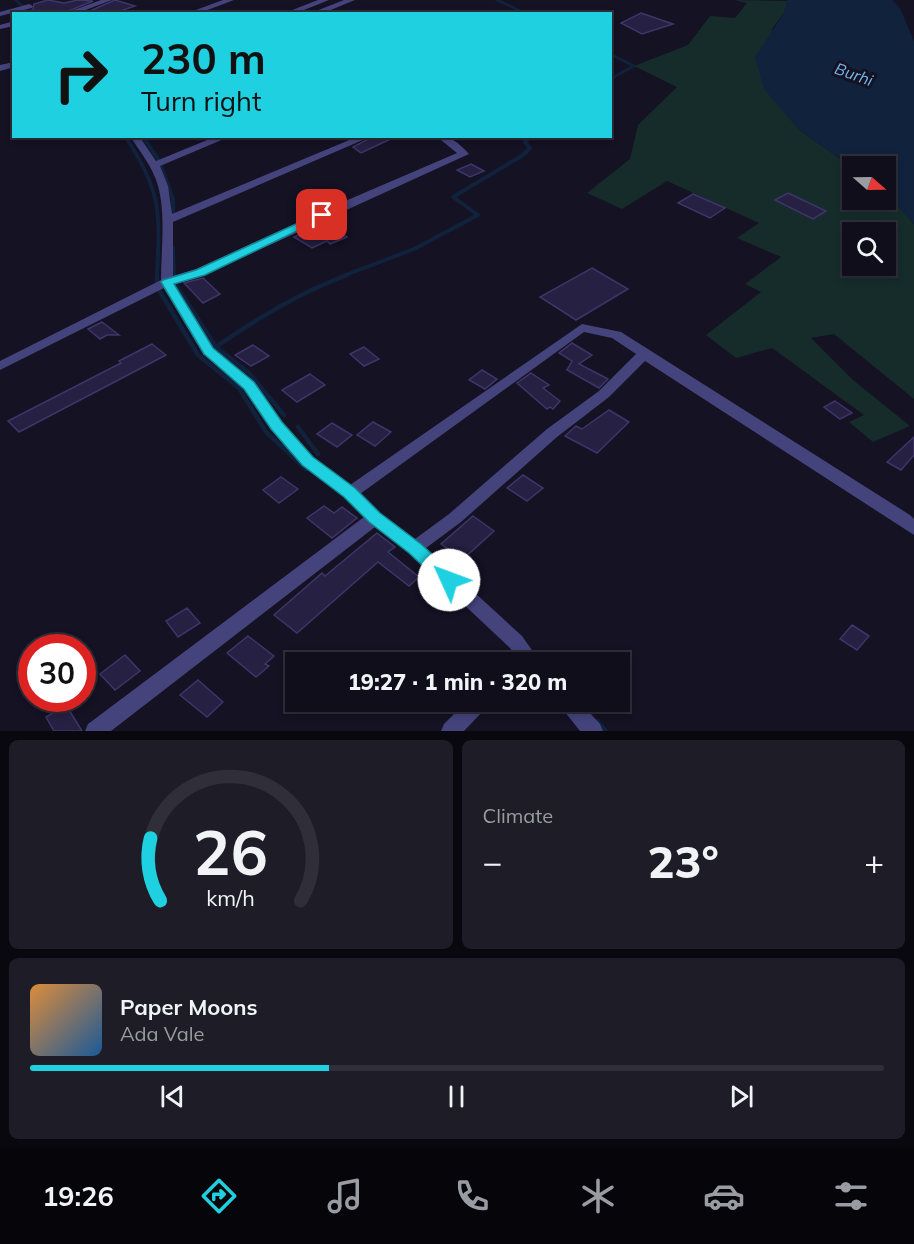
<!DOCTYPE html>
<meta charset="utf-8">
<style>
:root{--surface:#0f0e1a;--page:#1d1c27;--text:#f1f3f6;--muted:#9b9ca2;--line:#2f2e39;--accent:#1ed0e0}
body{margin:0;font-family:Mulish,sans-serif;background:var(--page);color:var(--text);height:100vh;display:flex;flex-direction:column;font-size:22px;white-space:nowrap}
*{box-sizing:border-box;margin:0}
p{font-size:20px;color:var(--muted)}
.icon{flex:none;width:33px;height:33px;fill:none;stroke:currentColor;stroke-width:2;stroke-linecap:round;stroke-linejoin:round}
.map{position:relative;height:731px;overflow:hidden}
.drawer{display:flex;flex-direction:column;gap:9px;padding:9px;background:#08080e;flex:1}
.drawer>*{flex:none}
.banner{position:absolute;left:12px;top:12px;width:600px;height:126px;border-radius:0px;box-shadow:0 3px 9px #0003,0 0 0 2px var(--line);background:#1ed0e0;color:#111;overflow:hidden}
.needle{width:39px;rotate:110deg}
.fabs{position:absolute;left:842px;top:156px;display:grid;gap:12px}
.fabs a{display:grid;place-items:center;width:54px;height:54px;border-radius:0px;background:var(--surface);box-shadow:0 3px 9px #0003,0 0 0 2px var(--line);font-size:30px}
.speed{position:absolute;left:18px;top:634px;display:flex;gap:12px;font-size:30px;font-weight:700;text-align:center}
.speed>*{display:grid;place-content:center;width:78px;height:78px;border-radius:50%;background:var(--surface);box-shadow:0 3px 9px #0003,0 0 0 2px var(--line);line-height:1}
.speed .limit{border:9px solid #d22;background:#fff;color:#111}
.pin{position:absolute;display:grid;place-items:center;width:51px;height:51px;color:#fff;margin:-26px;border-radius:12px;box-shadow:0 3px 9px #0006}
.me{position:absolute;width:66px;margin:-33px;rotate:313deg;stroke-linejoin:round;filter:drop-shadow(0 0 4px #0008)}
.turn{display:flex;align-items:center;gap:21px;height:126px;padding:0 30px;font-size:27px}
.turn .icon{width:78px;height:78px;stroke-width:2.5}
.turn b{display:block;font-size:42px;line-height:51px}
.big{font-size:45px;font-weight:800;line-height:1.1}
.drawer .tile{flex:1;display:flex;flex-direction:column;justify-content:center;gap:9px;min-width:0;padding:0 21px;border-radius:9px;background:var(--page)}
.drawer .dial{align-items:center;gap:0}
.dial svg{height:156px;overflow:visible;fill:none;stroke:var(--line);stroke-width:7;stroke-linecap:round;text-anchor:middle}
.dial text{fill:var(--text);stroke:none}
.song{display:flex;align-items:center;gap:18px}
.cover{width:72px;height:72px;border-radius:9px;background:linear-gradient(135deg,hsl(30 70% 55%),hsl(210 70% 35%))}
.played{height:6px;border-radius:3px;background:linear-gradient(90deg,var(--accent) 35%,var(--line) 35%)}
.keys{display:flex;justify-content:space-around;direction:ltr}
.heat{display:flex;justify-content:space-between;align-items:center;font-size:33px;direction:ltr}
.drawer .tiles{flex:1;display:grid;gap:9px;grid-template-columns:1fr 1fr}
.tile:last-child{grid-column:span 2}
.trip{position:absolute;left:285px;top:652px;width:345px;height:60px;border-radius:0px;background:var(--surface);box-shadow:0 3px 9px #0003,0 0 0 2px var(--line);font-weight:800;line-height:60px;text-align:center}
.menu{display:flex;height:96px;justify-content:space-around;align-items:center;background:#06060a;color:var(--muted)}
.menu .icon{width:42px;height:42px}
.menu .current{color:var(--accent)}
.menu b{font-size:27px;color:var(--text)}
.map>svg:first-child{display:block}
</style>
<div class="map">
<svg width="914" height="731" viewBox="0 0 914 731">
<rect width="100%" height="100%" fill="#141223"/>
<!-- green -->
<path fill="#152c2b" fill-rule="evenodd" d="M 734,0 L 788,1 L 784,13 L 772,29 L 798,129 L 852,167 L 852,200 L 885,200 L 885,191 L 914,224 L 914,399 L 834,334 L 811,338 L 853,380 L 910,426 L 873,442 L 849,422 L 864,415 L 772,348 L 736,358 L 706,335 L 761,292 L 745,284 L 781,257 L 737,238 L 759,223 L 667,181 L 622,209 L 587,193 L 630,159 L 638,125 L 677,87 L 634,66 L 688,45 L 710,16 L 735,18 L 747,3 ZM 852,232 L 885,232 L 885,266 L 852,266 Z"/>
<!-- water -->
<path fill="#11223d" d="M 787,0 L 892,0 L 900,8 L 914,41 L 914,224 L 885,191 L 885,166 L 852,167 L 798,129 L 764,89 L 755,57 L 784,13 Z"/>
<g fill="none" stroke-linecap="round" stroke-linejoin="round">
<!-- stream-far3 -->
<path stroke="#11223d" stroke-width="3" d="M 16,0 L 22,6
M 497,0 L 527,14
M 610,54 L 634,66 L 610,79"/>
<!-- stream-far2 -->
<path stroke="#11223d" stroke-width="4" d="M 125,136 C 162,192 160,212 157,276
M 142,136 L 158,159
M 161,166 L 173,199 L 173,219
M 173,248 L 174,276
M 343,276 L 414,249 L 478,215 L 453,197 L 523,155 L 530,148 L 525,142 L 531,136"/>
<!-- stream-far1 -->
<path stroke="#11223d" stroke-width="4.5" d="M 174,275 L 174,282 L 216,347 L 249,373 L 284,415
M 157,282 L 157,275
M 160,292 L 198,355 L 239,388 L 266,432 L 306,469
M 216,347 C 258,318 299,293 347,275
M 298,427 L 318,454"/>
<!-- stream -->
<path stroke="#11223d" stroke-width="6" d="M 597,722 L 605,731"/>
</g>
<!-- building -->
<path fill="#262042" stroke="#3f356a" stroke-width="1.5" d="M 48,0 L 64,3 L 78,0 L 93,1 L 61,14 L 19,14 L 33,10 L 34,4 Z
M 115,0 L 135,6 L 120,11 L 123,14 L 83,14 Z
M 641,13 L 673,24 L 642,34 L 621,23 Z
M 374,136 L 397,136 L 361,153 L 353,147 Z
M 471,164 L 484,171 L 470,177 L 457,170 Z
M 788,193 L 826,211 L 813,219 L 775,200 Z
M 693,194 L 725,208 L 710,218 L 678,203 Z
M 326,222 L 347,237 L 330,244 L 327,241 L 312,248 L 294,237 Z
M 592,268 L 628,289 L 576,320 L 540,297 Z
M 203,278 L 220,294 L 203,303 L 184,283 Z
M 102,322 L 106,325 L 119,335 L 107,335 L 100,339 L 88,329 Z
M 572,343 L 592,355 L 579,364 L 608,379 L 599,388 L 567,370 L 572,361 L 559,353 Z
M 152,344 L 166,355 L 19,432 L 8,421 L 121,363 L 119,361 Z
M 253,345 L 269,356 L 251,366 L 235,355 Z
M 364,347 L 379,359 L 364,366 L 350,354 Z
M 482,370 L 497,379 L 485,389 L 469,380 Z
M 531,373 L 549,385 L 543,388 L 560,401 L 553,409 L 550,407 L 547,409 L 517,383 Z
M 310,374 L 325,385 L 297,402 L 282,390 Z
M 835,401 L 852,413 L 840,419 L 824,407 Z
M 609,410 L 629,422 L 597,453 L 565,436 L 576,426 L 582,429 Z
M 373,422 L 391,432 L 375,446 L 357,435 Z
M 332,423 L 352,435 L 337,447 L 317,434 Z
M 914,437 L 914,455 L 901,470 L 887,462 Z
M 523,475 L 543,488 L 527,501 L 507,488 Z
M 281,477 L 298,489 L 279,503 L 263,490 Z
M 324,506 L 334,513 L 342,507 L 357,518 L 332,538 L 307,518 Z
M 473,516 L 494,531 L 463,559 L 441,544 Z
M 377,533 L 395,547 L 388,552 L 419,577 L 409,586 L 378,562 L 297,633 L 274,615 L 322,573 L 325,576 Z
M 187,608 L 200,623 L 178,637 L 166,621 Z
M 852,625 L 869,636 L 857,650 L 840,639 Z
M 248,636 L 274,656 L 265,664 L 269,666 L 256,677 L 227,653 Z
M 125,655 L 140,671 L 115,690 L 100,674 Z
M 198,680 L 223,702 L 207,717 L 180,695 Z
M 66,705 L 82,731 L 54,731 L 46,717 Z"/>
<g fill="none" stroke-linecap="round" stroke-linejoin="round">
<!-- street -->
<path fill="#44437c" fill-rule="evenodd" d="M 101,0 L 112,0 L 75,14 L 63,14 Z
M 223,0 L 234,0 L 197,14 L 185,14 Z
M 318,0 L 329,0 L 294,14 L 282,14 Z
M 344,0 L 355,0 L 321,14 L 311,13 Z
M 29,4 L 33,6 L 32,8 L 0,16 L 0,12 Z
M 14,21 L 14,26 L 0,29 L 0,25 Z
M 14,62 L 14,67 L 0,71 L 0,65 Z
M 130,136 L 139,136 L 156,161 L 217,136 L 231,136 L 160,166 L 168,186 L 172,214 L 359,136 L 372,136 L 173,222 L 173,276 L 196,269 L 336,205 L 457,153 L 436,136 C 451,136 458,142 469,154 L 204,275 L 174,284 L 213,348 L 254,382 L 281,421 L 312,457 L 350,485 L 582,324 L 621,332 L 910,515 L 914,519 L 914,535 L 645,361 L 609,397 L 557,437 L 461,522 L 426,548 L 522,636 L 541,663 L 521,663 L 510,648 L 409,553 L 375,527 L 111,731 L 85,731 L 88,724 L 364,517 L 344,497 L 302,465 L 271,429 L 244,388 L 203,354 L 164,288 L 0,370 L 0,361 L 161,280 C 161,250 166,215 158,186 C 153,167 140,152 130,136 ZM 584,332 L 612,338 L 636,354 L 599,391 L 547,429 L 449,514 L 415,539 L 381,514 L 360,494 Z
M 466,702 L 489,702 L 486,708 L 464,731 L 441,731 L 444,724 Z
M 557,702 L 580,702 L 600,724 L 603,731 L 580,731 Z"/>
</g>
<!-- route -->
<path fill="#1ed0e0" stroke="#148792" stroke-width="1.5" d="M 322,212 L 328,215 L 326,217 L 205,275 L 174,284 L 213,348 L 254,382 L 282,422 L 313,457 L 355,488 L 380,513 L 421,544 L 455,575 L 457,580 L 455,585 L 449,587 L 443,585 L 409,553 L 369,522 L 344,497 L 302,465 L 271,429 L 244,389 L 204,354 L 161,282 L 163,280 L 196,270 Z"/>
<g text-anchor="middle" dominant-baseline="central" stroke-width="6" stroke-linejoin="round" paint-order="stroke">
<!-- far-water labels -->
<g font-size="16" font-style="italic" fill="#74b7ec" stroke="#141223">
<text transform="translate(854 74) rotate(20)">Burhi</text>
</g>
</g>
</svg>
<div class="fabs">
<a><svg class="needle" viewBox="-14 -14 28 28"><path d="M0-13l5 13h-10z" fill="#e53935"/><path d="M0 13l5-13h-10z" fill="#9b9ca2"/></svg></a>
<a><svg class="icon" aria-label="search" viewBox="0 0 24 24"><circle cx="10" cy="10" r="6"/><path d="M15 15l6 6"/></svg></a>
</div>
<div class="speed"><div class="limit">30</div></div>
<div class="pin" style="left:322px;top:215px;background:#d93025"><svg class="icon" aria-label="arrive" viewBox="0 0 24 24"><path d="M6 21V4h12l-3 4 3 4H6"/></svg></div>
<svg class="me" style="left:449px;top:580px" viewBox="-20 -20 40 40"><circle r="19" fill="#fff"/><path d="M0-13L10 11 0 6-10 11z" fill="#1ed0e0"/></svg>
<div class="trip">19:27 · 1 min · 320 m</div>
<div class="banner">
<div class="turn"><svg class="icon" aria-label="right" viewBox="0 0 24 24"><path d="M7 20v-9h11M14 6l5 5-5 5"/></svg><div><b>230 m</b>Turn right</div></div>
</div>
</div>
<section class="drawer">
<div class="tiles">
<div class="tile dial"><svg viewBox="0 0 100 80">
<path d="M14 69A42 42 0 1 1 86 69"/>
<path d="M14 69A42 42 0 0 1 9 37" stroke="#1ed0e0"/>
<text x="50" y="56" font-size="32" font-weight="700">26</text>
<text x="50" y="72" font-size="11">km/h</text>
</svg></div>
<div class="tile"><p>Climate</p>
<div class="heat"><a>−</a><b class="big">23°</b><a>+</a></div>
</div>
<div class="tile">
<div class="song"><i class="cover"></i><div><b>Paper Moons</b><p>Ada Vale</p></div></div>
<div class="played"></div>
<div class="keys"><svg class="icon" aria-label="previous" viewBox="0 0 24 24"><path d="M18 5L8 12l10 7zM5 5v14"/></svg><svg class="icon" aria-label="pause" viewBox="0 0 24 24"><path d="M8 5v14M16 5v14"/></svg><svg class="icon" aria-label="next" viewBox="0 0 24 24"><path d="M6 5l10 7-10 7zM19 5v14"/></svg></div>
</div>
</div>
</section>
<nav class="menu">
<b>19:26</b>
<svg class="icon current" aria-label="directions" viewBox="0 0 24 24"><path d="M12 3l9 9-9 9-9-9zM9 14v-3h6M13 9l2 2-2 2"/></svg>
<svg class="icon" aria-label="music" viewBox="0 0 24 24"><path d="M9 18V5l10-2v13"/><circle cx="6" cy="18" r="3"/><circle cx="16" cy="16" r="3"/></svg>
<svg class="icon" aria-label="phone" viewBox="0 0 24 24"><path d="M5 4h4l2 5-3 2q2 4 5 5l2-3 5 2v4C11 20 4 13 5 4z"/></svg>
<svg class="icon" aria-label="climate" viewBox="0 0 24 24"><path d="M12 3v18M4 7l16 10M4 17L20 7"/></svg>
<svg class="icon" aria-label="car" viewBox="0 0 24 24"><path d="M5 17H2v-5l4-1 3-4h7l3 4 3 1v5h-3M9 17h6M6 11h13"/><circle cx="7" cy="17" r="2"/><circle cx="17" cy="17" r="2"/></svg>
<svg class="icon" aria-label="filters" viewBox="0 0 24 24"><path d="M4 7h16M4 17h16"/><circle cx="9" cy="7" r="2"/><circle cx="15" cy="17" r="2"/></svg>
</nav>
